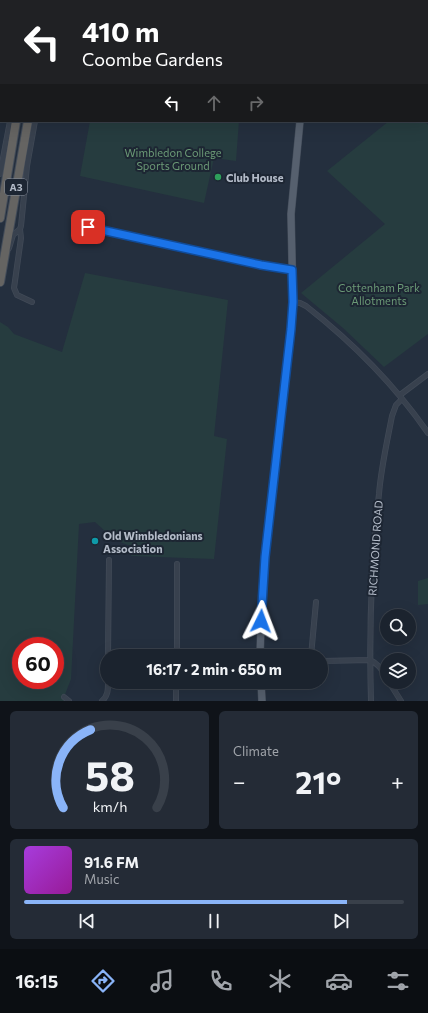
<!DOCTYPE html>
<meta charset="utf-8">
<style>
:root{--surface:#1b232e;--page:#242b36;--text:#f1f3f6;--muted:#a0a4aa;--line:#39404a;--accent:#8ab4f8}
body{margin:0;font-family:Commissioner,sans-serif;background:var(--page);color:var(--text);height:100vh;display:flex;flex-direction:column;font-size:15px;white-space:nowrap}
*{box-sizing:border-box;margin:0}
p{font-size:13px;color:var(--muted)}
.icon{flex:none;width:22px;height:22px;fill:none;stroke:currentColor;stroke-width:2;stroke-linecap:round;stroke-linejoin:round}
.map{position:relative;height:701px;overflow:hidden}
.panel{display:flex;flex-direction:column;gap:10px;padding:10px;background:#0f1319;flex:1}
.panel>*{flex:none}
.banner{position:absolute;left:0px;top:0px;width:428px;height:122px;box-shadow:0 4px 16px #0002,0 0 0 1px var(--line);background:#202124;color:#fff;overflow:hidden}
.controls{position:absolute;left:380px;top:609px;display:grid;gap:8px}
.controls a{display:grid;place-items:center;width:36px;height:36px;border-radius:50%;background:var(--surface);box-shadow:0 4px 16px #0002,0 0 0 1px var(--line);font-size:20px}
.speed{position:absolute;left:12px;top:637px;display:flex;gap:8px;font-size:20px;font-weight:700;text-align:center}
.speed>*{display:grid;place-content:center;width:52px;height:52px;border-radius:50%;background:var(--surface);box-shadow:0 4px 16px #0002,0 0 0 1px var(--line);line-height:1}
.speed .limit{border:6px solid #d22;background:#fff;color:#111}
.pin{position:absolute;display:grid;place-items:center;width:34px;height:34px;color:#fff;margin:-17px;border-radius:8px;box-shadow:0 2px 6px #0006}
.me{position:absolute;width:44px;margin:-22px;rotate:3deg;stroke-linejoin:round;filter:drop-shadow(0 0 3px #0008)}
.turn{display:flex;align-items:center;gap:14px;height:84px;padding:0 16px;font-size:18px}
.turn .icon{width:52px;height:52px;stroke-width:2.5}
.turn b{display:block;font-size:28px;line-height:34px}
.lanes{display:flex;align-items:center;height:38px;padding:0 16px;background:#0003;justify-content:center;gap:20px;direction:ltr}
.lanes .off{opacity:.35}
.big{font-size:30px;font-weight:700;line-height:1.1}
.panel .widget{flex:1;display:flex;flex-direction:column;justify-content:center;gap:6px;min-width:0;padding:0 14px;border-radius:6px;background:var(--page)}
.panel .dial{align-items:center;gap:0}
.dial svg{height:104px;overflow:visible;fill:none;stroke:var(--line);stroke-width:7;stroke-linecap:round;text-anchor:middle}
.dial text{fill:var(--text);stroke:none}
.song{display:flex;align-items:center;gap:12px}
.cover{width:48px;height:48px;border-radius:6px;background:linear-gradient(135deg,hsl(280 70% 55%),hsl(300 70% 35%))}
.played{height:4px;border-radius:2px;background:linear-gradient(90deg,var(--accent) 85%,var(--line) 85%)}
.keys{display:flex;justify-content:space-around;direction:ltr}
.heat{display:flex;justify-content:space-between;align-items:center;font-size:22px;direction:ltr}
.panel .tiles{flex:1;display:grid;gap:10px;grid-template-columns:1fr 1fr}
.widget:last-child{grid-column:span 2}
.trip{position:absolute;left:100px;top:649px;width:228px;height:40px;border-radius:20px;background:var(--surface);box-shadow:0 4px 16px #0002,0 0 0 1px var(--line);font-weight:700;line-height:40px;text-align:center}
.dock{display:flex;height:64px;justify-content:space-around;align-items:center;background:#0b0e12;color:var(--muted)}
.dock .icon{width:28px;height:28px}
.dock .selected{color:var(--accent)}
.dock b{font-size:18px;color:var(--text)}
.map>svg:first-child{display:block}
</style>
<div class="map">
<svg width="428" height="701" viewBox="0 0 428 701">
<rect width="100%" height="100%" fill="#242f3e"/>
<!-- green -->
<path fill="#263c3f" fill-rule="evenodd" d="M 90,121 L 239,121 L 236,161 L 214,158 L 204,203 L 80,176 Z
M 389,121 L 424,121 L 428,125 L 428,334 L 384,367 L 343,328 L 301,293 L 385,224 L 327,171 Z
M 85,273 L 228,300 L 214,436 L 227,439 L 214,559 L 131,556 L 133,547 L 115,540 L 95,522 L 79,524 L 71,679 L 64,697 L 65,701 L 0,701 L 0,322 L 8,327 L 14,334 L 62,352 ZM 21,646 L 55,646 L 55,680 L 21,680 Z
M 428,578 L 428,604 L 418,605 L 418,581 Z"/>
<g fill="none" stroke-linecap="round" stroke-linejoin="round">
<!-- river -->
<path stroke="#17263c" stroke-width="10" d="M 113,1 L 114,0
M 0,97 L 1,97"/>
<!-- minor casing -->
<g stroke="#414a57" stroke-width="6">
<path id="minor" d="M 16,1 L 16,0
M 51,1 L 52,0
M 79,1 L 79,0
M 125,1 L 126,0
M 427,47 L 428,46
M 0,48 L 1,45
M 427,114 L 428,114
M 0,174 L 10,121
M 88,227 L 261,265 L 292,270
M 9,248 L 13,235 L 20,229
M 32,302 L 17,295 L 14,288 L 21,238 L 20,229 L 21,226 L 27,166 L 35,121
M 293,302 L 300,303 L 306,306 C 352,342 394,384 428,433
M 400,395 L 428,374
M 108,656 L 109,560
M 177,656 L 177,564
M 311,656 L 316,602
M 321,661 L 370,660 C 379,664 382,670 387,678
M 389,682 L 401,701
M 64,697 L 69,701
M 102,701 C 108,696 108,690 108,682
M 176,701 L 176,682
M 371,701 C 369,632 371,563 379,494 C 381,468 387,442 392,416 L 396,405 L 402,399"/>
</g>
<!-- primary casing -->
<g stroke="#414a57" stroke-width="8">
<path id="primary" d="M 301,1 L 302,0
M 260,656 L 262,595 L 265,557 L 291,329 L 293,302 L 291,214 L 300,121
M 261,682 L 262,701"/>
</g>
<!-- trunk casing -->
<g stroke="#434c59" stroke-width="10">
<path id="trunk" d="M 59,1 L 60,0
M 70,1 L 71,0
M 0,218 L 16,121
M 0,282 L 28,121"/>
</g>
<!-- minor -->
<use href="#minor" stroke="#38414e" stroke-width="4.5"/>
<!-- primary -->
<use href="#primary" stroke="#56606e" stroke-width="7"/>
<!-- trunk -->
<use href="#trunk" stroke="#656462" stroke-width="8"/>
</g>
<g fill="none" stroke-linecap="round" stroke-linejoin="round">
<!-- route casing -->
<g stroke="#114b97" stroke-width="10">
<path id="route" d="M 88,227 L 261,265 L 292,270 L 293,302 L 291,329 L 265,557 L 261,621"/>
</g>
<!-- route -->
<use href="#route" stroke="#1a73e8" stroke-width="7"/>
</g>
<!-- markers -->
<circle fill="#2e9e5b" stroke="#1d2633" stroke-width="1.5" cx="218" cy="177" r="4"/>
<circle fill="#0f9aa8" stroke="#1d2633" stroke-width="1.5" cx="95" cy="541" r="4"/>
<g text-anchor="middle" dominant-baseline="central" stroke-width="4" stroke-linejoin="round" paint-order="stroke">
<!-- shield labels -->
<rect fill="#1d2633" stroke="#878f9c" stroke-width="1" x="5" y="179" width="22" height="16" rx="3"/>
<g font-size="10" font-weight="bold" fill="#b4bcc9">
<text x="16" y="187">A3</text>
</g>
<!-- park labels -->
<g font-size="11" fill="#6b9a76" stroke="#1d2633">
<text x="173" y="152">Wimbledon College<tspan x="173" dy="13">Sports Ground</tspan></text>
<text x="379" y="287">Cottenham Park<tspan x="379" dy="13">Allotments</tspan></text>
</g>
<!-- poi labels -->
<g font-size="11" font-weight="bold" fill="#b4bcc9" stroke="#1d2633" text-anchor="start">
<text x="226" y="177">Club House</text>
<text x="103" y="535">Old Wimbledonians<tspan x="103" dy="13">Association</tspan></text>
</g>
<!-- street labels -->
<g font-size="11" fill="#b4bcc9" stroke="#1d2633">
<text transform="translate(375 548) rotate(-86)">RICHMOND ROAD</text>
</g>
</g>
</svg>
<div class="controls">
<a><svg class="icon" aria-label="search" viewBox="0 0 24 24"><circle cx="10" cy="10" r="6"/><path d="M15 15l6 6"/></svg></a>
<a><svg class="icon" aria-label="layers" viewBox="0 0 24 24"><path d="M12 4l9 5-9 5-9-5zM3 14l9 5 9-5"/></svg></a>
</div>
<div class="speed"><div class="limit">60</div></div>
<div class="pin" style="left:88px;top:227px;background:#d93025"><svg class="icon" aria-label="arrive" viewBox="0 0 24 24"><path d="M6 21V4h12l-3 4 3 4H6"/></svg></div>
<svg class="me" style="left:261px;top:621px" viewBox="-20 -20 40 40"><path d="M0-17L14 15 0 8-14 15z" fill="#1a73e8" stroke="#fff" stroke-width="4"/></svg>
<div class="trip">16:17 · 2 min · 650 m</div>
<div class="banner">
<div class="turn"><svg class="icon" aria-label="left" viewBox="0 0 24 24"><path d="M17 20v-9H6M10 6l-5 5 5 5"/></svg><div><b>410 m</b>Coombe Gardens</div></div>
<div class="lanes"><svg class="icon" aria-label="left" viewBox="0 0 24 24"><path d="M17 20v-9H6M10 6l-5 5 5 5"/></svg><svg class="icon off" aria-label="ahead" viewBox="0 0 24 24"><path d="M12 20V5M6 11l6-6 6 6"/></svg><svg class="icon off" aria-label="right" viewBox="0 0 24 24"><path d="M7 20v-9h11M14 6l5 5-5 5"/></svg></div>
</div>
</div>
<section class="panel">
<div class="tiles">
<div class="widget dial"><svg viewBox="0 0 100 80">
<path d="M14 69A42 42 0 1 1 86 69"/>
<path d="M14 69A42 42 0 0 1 35 9" stroke="#8ab4f8"/>
<text x="50" y="56" font-size="32" font-weight="700">58</text>
<text x="50" y="72" font-size="11">km/h</text>
</svg></div>
<div class="widget"><p>Climate</p>
<div class="heat"><a>−</a><b class="big">21°</b><a>+</a></div>
</div>
<div class="widget">
<div class="song"><i class="cover"></i><div><b>91.6 FM</b><p>Music</p></div></div>
<div class="played"></div>
<div class="keys"><svg class="icon" aria-label="previous" viewBox="0 0 24 24"><path d="M18 5L8 12l10 7zM5 5v14"/></svg><svg class="icon" aria-label="pause" viewBox="0 0 24 24"><path d="M8 5v14M16 5v14"/></svg><svg class="icon" aria-label="next" viewBox="0 0 24 24"><path d="M6 5l10 7-10 7zM19 5v14"/></svg></div>
</div>
</div>
</section>
<nav class="dock">
<b>16:15</b>
<svg class="icon selected" aria-label="directions" viewBox="0 0 24 24"><path d="M12 3l9 9-9 9-9-9zM9 14v-3h6M13 9l2 2-2 2"/></svg>
<svg class="icon" aria-label="music" viewBox="0 0 24 24"><path d="M9 18V5l10-2v13"/><circle cx="6" cy="18" r="3"/><circle cx="16" cy="16" r="3"/></svg>
<svg class="icon" aria-label="phone" viewBox="0 0 24 24"><path d="M5 4h4l2 5-3 2q2 4 5 5l2-3 5 2v4C11 20 4 13 5 4z"/></svg>
<svg class="icon" aria-label="climate" viewBox="0 0 24 24"><path d="M12 3v18M4 7l16 10M4 17L20 7"/></svg>
<svg class="icon" aria-label="car" viewBox="0 0 24 24"><path d="M5 17H2v-5l4-1 3-4h7l3 4 3 1v5h-3M9 17h6M6 11h13"/><circle cx="7" cy="17" r="2"/><circle cx="17" cy="17" r="2"/></svg>
<svg class="icon" aria-label="filters" viewBox="0 0 24 24"><path d="M4 7h16M4 17h16"/><circle cx="9" cy="7" r="2"/><circle cx="15" cy="17" r="2"/></svg>
</nav>
